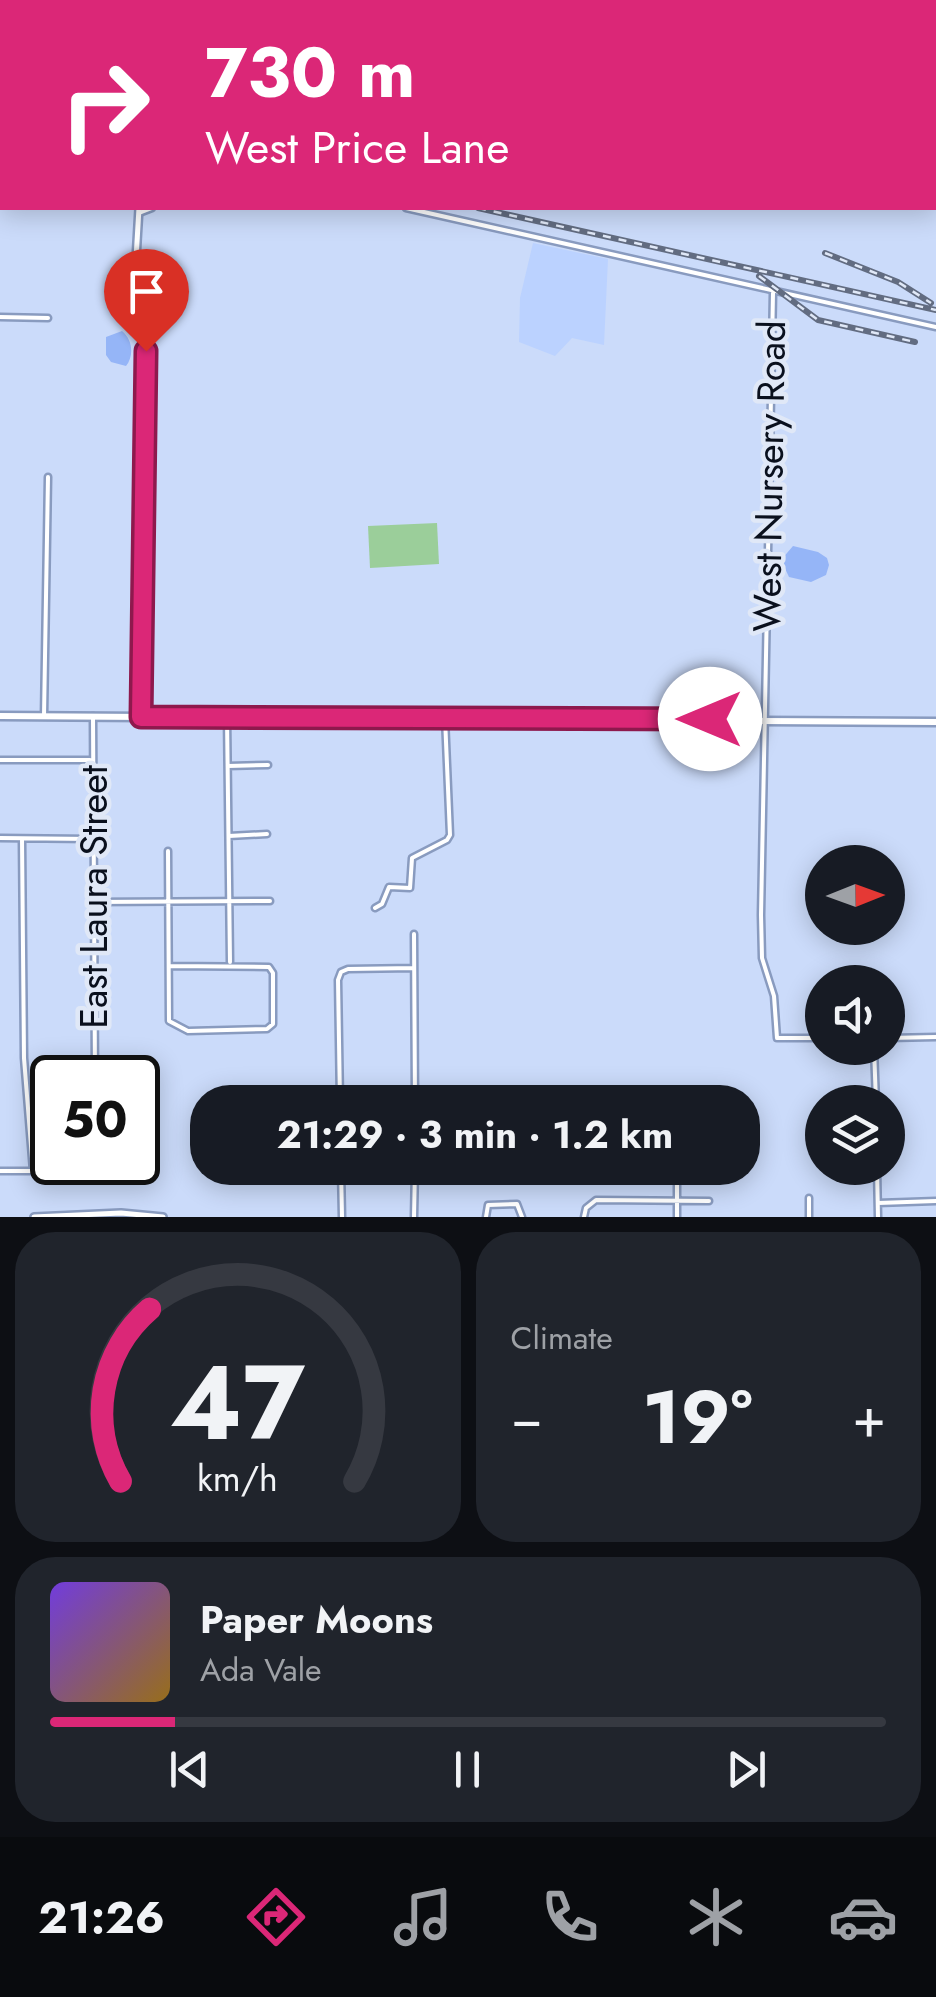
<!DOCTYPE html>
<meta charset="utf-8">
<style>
:root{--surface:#171b24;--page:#20242c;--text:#f1f3f6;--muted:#9ea1a6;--line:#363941;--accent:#db2777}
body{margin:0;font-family:Jost,sans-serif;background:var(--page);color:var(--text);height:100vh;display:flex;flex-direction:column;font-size:38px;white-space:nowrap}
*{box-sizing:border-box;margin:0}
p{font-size:32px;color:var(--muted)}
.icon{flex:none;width:55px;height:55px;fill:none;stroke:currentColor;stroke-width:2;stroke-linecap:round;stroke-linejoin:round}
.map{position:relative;height:1217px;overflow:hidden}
.panel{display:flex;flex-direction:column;gap:15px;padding:15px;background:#0d0f14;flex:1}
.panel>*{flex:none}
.banner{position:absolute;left:0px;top:0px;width:938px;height:210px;box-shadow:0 5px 25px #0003;background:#db2777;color:#fff;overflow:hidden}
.needle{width:65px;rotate:89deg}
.fabs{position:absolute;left:805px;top:845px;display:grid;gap:20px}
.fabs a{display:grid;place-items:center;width:100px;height:100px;border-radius:50%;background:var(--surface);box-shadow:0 5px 25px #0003;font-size:50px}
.speed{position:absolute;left:30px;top:1055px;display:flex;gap:20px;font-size:50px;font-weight:700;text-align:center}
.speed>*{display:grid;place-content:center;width:130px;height:130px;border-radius:50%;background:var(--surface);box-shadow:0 5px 25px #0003;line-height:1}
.speed .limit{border:5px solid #111;border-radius:15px;background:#fff;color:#111}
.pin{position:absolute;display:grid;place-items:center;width:85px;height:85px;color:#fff;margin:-102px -42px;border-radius:50% 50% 50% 0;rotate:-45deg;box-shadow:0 0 10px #0007}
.pin .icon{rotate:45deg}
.me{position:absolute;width:110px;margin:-55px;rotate:270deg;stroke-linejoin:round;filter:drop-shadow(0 0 8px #0008)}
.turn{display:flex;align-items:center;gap:35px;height:210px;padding:0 40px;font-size:45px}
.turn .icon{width:130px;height:130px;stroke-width:2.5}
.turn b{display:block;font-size:70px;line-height:85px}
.big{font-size:75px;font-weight:700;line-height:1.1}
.panel .tile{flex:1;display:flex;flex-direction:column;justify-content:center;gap:15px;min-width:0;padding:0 35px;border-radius:40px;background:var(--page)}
.panel .dial{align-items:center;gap:0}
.dial svg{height:260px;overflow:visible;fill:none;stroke:var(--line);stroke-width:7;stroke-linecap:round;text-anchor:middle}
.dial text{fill:var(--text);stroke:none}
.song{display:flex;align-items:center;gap:30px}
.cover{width:120px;height:120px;border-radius:15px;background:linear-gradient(135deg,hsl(260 70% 55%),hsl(40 70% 35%))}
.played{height:10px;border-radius:5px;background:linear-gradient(90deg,var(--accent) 15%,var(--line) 15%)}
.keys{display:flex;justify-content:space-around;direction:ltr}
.heat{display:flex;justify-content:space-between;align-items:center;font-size:55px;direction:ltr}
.panel .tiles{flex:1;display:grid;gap:15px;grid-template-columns:1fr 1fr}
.tile:last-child{grid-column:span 2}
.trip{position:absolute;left:190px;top:1085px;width:570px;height:100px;border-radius:40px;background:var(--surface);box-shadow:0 5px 25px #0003;font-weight:700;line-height:100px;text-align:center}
.menu{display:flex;height:160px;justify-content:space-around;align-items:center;background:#090b0e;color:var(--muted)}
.menu .icon{width:70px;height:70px}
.menu .active{color:var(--accent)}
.menu b{font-size:45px;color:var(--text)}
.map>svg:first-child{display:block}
</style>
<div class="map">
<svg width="936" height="1217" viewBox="0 0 936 1217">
<rect width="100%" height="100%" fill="#cbdbfa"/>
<!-- built -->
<path fill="#bbd2ff" d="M 533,243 L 608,259 L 604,345 L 572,338 L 555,356 L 519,342 L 520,298 Z"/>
<!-- green -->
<path fill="#9bce9a" d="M 437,523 L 439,564 L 370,568 L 368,526 Z"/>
<!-- water -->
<path fill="#95b5f7" d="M 122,331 C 133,340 134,356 126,366 L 111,362 L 106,355 L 106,337 Z
M 793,546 L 818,552 L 827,558 L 829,565 L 826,575 L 811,582 L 789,577 L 781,560 Z"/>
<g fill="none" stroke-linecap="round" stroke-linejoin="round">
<!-- stream -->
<path stroke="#95b5f7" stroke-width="2.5" d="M 74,0 L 75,2"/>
<!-- minor casing -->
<g stroke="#899bbf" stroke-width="9">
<path id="minor" d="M 267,2 L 267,0
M 422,2 L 422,0
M 501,2 L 501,0
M 406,208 L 936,327
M 139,213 L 152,208
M 773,293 L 761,915 L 762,958 L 774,996 L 777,1038 L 822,1038
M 0,317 L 48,318
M 44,716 L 48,477
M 93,716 L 95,1078
M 227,717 L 230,962
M 0,760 L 90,760
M 228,766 L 268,765
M 229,836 L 267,834
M 0,838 L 91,839
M 22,839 L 24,1058 L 33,1171
M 168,851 C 168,908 169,965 169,1021 L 188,1031 L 267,1029 L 273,1024 L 273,973 L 269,967 L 169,966
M 92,902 L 270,901
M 375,908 L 382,904 L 389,887 L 410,888 L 412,858 L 447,840 L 450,835 L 445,718
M 414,934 L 415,1102
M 888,1038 L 936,1037
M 874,1048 L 876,1102
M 340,1102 L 338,980 L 341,972 L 348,969 L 414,968
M 341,1168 L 342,1217
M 877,1168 L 878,1217
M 0,1171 L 102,1171 L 101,1162
M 809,1198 L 809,1217
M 878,1203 L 936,1201
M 414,1217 L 415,1168
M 486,1217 L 488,1205 L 517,1204 L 522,1217
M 584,1217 L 586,1208 L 596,1200 L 709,1201
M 677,1217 L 677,1169"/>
</g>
<!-- tertiary casing -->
<g stroke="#899bbf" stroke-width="10">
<path id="tertiary" d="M 148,2 L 148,0
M 139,208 L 136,259 L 147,318 L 141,717
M 34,1217 L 121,1213 L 163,1217"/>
</g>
<!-- secondary casing -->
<g stroke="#899bbf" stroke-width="11">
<path id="secondary" d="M 0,716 L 936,722"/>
</g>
<!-- primary casing -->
<g stroke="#899bbf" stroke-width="12">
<path id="primary" d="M 0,76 L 2,76
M 935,96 L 936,96"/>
</g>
<!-- minor -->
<use href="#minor" stroke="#fff" stroke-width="4"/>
<!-- tertiary -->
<use href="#tertiary" stroke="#fff" stroke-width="5"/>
<!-- secondary -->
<use href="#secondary" stroke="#fff" stroke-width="6"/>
<!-- primary -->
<use href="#primary" stroke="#fff" stroke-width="8"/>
<!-- rail casing -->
<g stroke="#626c81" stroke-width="6">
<path id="rail" d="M 0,103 L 2,103
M 478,208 L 936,310
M 825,253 L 898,282 L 931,303
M 759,276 L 818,320 L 915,342"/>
</g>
<!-- rail -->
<use href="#rail" stroke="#e0e8f7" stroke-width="2.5" stroke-dasharray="8" stroke-linecap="butt"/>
</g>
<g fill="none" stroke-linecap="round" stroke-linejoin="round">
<!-- route casing -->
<g stroke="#8e194d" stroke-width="25">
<path id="route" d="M 146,351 L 141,717 L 710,719"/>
</g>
<!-- route -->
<use href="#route" stroke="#db2777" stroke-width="18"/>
</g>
<g text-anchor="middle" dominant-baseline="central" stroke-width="9" stroke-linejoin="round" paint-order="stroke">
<!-- street labels -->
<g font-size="38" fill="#0a101d" stroke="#e0e8f7">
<text transform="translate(769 476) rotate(-89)">West Nursery Road</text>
<text transform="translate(93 897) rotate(-90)">East Laura Street</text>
</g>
</g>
</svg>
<div class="fabs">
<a><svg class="needle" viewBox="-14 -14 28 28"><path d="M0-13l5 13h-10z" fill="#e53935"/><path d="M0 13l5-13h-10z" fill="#9ea1a6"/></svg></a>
<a><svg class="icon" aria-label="sound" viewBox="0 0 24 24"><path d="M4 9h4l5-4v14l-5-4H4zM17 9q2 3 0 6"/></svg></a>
<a><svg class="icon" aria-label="layers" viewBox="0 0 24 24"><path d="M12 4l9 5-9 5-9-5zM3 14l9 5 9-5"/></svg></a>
</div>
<div class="speed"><div class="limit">50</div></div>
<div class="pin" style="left:146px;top:351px;background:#d93025"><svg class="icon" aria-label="arrive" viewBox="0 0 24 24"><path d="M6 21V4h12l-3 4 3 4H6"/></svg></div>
<svg class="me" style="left:710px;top:719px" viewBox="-20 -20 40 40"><circle r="19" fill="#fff"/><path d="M0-13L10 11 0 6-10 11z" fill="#db2777"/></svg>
<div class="trip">21:29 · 3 min · 1.2 km</div>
<div class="banner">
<div class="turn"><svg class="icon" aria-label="right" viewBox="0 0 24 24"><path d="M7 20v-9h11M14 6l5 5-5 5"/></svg><div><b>730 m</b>West Price Lane</div></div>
</div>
</div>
<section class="panel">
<div class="tiles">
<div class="tile dial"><svg viewBox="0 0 100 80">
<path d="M14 69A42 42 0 1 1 86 69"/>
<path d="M14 69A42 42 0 0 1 23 16" stroke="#db2777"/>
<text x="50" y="56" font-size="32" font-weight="700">47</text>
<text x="50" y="72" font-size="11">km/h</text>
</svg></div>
<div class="tile"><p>Climate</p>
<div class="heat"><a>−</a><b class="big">19°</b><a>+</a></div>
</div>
<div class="tile">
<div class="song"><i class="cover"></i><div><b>Paper Moons</b><p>Ada Vale</p></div></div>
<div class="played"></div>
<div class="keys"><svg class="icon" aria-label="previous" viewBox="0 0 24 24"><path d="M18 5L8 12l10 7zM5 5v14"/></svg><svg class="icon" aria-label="pause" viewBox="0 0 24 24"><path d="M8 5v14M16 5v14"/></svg><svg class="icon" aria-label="next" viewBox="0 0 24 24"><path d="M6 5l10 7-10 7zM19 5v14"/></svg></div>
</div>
</div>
</section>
<nav class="menu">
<b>21:26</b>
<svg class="icon active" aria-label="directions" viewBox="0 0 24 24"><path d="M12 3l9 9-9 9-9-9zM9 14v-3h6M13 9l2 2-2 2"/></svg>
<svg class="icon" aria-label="music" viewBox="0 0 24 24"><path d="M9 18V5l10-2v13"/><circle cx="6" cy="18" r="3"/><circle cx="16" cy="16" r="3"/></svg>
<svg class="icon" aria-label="phone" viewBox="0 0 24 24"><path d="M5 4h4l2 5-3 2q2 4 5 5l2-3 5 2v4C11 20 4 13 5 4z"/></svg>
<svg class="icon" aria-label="climate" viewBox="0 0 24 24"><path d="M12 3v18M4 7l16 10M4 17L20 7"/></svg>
<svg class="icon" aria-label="car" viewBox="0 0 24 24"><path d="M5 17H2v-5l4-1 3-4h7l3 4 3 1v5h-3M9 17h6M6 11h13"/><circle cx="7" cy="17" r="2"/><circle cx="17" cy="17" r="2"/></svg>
</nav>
